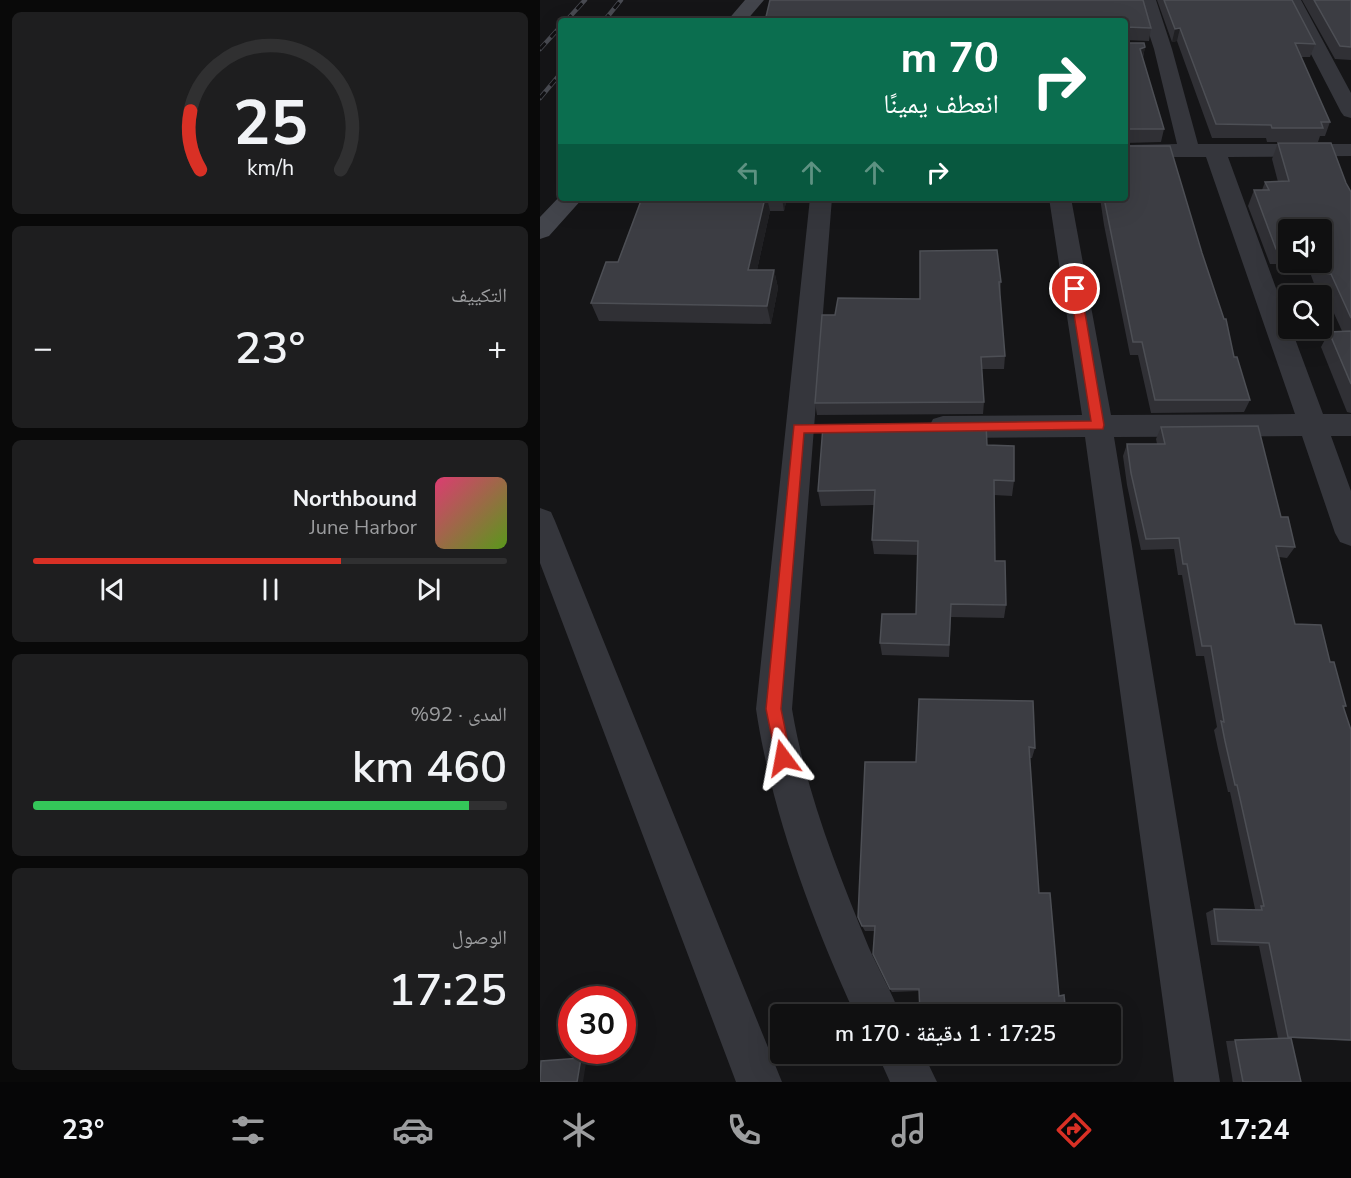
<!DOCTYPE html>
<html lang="ar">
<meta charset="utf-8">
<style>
:root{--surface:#101011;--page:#1e1e1f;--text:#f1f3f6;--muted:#9c9d9f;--line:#303031;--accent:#d93025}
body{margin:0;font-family:"Nunito Sans","Noto Naskh Arabic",sans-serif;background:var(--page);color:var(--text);direction:rtl;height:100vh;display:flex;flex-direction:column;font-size:22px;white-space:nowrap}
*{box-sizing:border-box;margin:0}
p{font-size:20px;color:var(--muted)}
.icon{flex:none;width:33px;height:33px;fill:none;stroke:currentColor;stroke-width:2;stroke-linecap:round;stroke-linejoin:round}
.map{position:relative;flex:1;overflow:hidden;direction:ltr}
.sheet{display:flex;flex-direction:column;gap:12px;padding:12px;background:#090909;width:540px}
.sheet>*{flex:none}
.hud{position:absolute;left:18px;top:18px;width:570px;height:183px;border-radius:6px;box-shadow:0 6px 24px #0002,0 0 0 2px var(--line);direction:rtl;background:#0b6e4f;color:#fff;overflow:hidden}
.fabs{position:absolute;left:738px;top:219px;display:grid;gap:12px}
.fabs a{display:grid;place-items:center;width:54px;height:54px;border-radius:6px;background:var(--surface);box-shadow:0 6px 24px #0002,0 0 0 2px var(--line);font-size:30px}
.speed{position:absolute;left:18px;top:986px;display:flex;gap:12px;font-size:30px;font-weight:700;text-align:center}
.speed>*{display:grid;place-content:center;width:78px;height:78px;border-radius:50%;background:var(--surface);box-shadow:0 6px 24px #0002,0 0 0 2px var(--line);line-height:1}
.speed .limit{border:9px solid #d22;background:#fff;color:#111}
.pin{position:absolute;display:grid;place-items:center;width:51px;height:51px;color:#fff;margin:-26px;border:3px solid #fff;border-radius:50%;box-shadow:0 2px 6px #0007}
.me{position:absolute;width:66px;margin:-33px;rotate:347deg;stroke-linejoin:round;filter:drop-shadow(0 0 4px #0008)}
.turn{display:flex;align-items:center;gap:21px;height:126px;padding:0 30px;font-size:27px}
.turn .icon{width:78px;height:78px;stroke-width:2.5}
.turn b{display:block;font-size:42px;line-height:51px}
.lanes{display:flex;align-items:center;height:57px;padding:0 30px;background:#0003;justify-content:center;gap:30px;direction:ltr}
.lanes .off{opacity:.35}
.big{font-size:45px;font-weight:600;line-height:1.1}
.sheet .tile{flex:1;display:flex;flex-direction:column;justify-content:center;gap:9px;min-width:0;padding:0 21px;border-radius:9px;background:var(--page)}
.sheet .dial{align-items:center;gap:0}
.dial svg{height:156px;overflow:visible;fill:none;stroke:var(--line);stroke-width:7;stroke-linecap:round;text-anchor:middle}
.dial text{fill:var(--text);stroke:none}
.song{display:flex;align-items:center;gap:18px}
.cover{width:72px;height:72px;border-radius:9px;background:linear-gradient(135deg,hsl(340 70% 55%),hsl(90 70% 35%))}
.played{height:6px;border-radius:3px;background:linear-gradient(90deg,var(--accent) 65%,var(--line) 65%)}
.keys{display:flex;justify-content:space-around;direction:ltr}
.heat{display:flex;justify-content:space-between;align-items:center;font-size:33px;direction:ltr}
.charge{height:9px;border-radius:4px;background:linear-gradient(90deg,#34c759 92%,var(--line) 0)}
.trip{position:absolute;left:230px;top:1004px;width:351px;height:60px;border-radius:6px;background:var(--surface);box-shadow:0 6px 24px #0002,0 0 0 2px var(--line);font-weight:600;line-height:60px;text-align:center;direction:rtl}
.tabs{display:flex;height:96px;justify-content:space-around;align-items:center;background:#060607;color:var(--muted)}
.tabs .icon{width:42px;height:42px}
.tabs .selected{color:var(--accent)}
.tabs b{font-size:27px;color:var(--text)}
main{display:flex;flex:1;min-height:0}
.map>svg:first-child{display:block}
</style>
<main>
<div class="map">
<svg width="811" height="1082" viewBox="0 0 811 1082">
<rect width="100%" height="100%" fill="#151517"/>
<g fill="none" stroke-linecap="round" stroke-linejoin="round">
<!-- street -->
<path fill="#35363c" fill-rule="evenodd" d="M 598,0 L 616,0 L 632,49 L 658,144 L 811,144 L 811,156 L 688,157 L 748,321 L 748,328 L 751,328 L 783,414 L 811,414 L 811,436 L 791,436 L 811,491 L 811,546 L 800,542 L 795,533 L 762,436 L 574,437 L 680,1082 L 634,1082 L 545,437 L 403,438 L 393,435 L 389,427 L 393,419 L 403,416 L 542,415 L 509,198 L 531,198 L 571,415 L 755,414 L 666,157 L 585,157 L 585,145 L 637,144 L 614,49 Z
M 743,0 L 761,0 L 811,93 L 811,118 L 804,116 L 801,112 Z
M 270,198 L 292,198 L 252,709 C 266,792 297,870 329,948 C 339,970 351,991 360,1014 L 315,1014 C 272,921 231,810 216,709 Z
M 0,508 L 11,512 L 15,521 L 242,1082 L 196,1082 L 0,563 Z
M 337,1053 L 383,1053 L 397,1082 L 350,1082 Z"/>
<!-- secondary -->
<path fill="#43454c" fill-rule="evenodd" d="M 205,0 L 224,0 L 206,21 L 187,21 Z
M 21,195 L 21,198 L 43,198 L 9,236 L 0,239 L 0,217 Z"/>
<!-- rail casing -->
<g stroke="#484a51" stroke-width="4.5">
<path id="rail" d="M 26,21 L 45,0
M 64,21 L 81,0
M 0,49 L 21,26
M 0,98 L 21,73"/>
</g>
<!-- rail -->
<use href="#rail" stroke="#101012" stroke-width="3" stroke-dasharray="8" stroke-linecap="butt"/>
</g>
<!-- wall -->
<path fill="#303035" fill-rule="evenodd" d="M 617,0 L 752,0 L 775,44 L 770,57 L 761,57 L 790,122 L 785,136 L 780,136 L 778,142 L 727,142 L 726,138 L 672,138 L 637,41 L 632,42 Z
M 762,0 L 811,0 L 811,60 L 795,59 Z
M 585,21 L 611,28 L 609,41 L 585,40 L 587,43 L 605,47 L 603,58 L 624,129 L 621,142 L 585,143 L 585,144 L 662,253 L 694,357 L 710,400 L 704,412 L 611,413 L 598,355 L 590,355 L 564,225 L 560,198 L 585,198 Z
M 738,143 L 806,183 L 811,192 L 811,413 L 807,412 L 781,347 L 789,332 L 802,331 L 783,289 L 776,289 L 768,267 L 749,268 L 747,264 L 730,264 L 708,206 L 714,190 L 722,190 L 725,182 L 738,182 L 732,159 ZM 748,230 L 782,230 L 782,262 L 748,262 Z
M 92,198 L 247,198 L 244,211 L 230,211 L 217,270 L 234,270 L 238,288 L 231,324 L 59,321 L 51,303 L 78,262 L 101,201 L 93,201 Z
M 461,282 L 460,295 L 465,356 L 464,369 L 442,369 L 444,402 L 443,414 L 277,415 L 275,403 L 295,315 Z
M 621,427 L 741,517 L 755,547 L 747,558 L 739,557 L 755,624 L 790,662 L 806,706 L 804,708 L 811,730 L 811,1041 L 751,1038 L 761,1082 L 693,1082 L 686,1041 L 751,1038 L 738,1038 L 719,946 L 671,945 L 666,913 L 674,909 L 713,910 L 715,909 L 690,792 L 688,792 L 678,749 L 674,730 L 677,727 L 664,656 L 656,656 L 642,575 L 638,575 L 634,549 L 601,550 L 587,485 L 583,456 L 587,444 L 617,444 L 616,439 Z
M 447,445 L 474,481 L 472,496 L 454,495 L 455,561 L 466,605 L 464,618 L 411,617 L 409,657 L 342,655 L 340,643 L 376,614 L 378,555 L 334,554 L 332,540 L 334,505 L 281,506 L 278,491 Z
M 379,699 L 495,748 L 492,758 L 490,758 L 379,991 L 352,992 L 350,989 L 334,931 L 325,931 L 322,926 L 376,762 Z"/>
<!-- shaded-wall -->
<path fill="#202023" d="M 640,28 L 637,41 L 632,42 L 635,29 Z
M 605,47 L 602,60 L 600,49 Z
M 225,198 L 227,198 L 230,211 L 213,288 L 208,270 Z
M 242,198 L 247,198 L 244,211 Z
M 234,270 L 238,288 L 231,324 L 227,306 Z
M 47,1057 L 43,1082 L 37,1082 L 41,1058 Z"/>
<!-- building -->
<path fill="#3c3d43" stroke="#4d4f55" stroke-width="1.5" d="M 230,0 L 603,0 L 611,28 L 586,27 L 585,41 L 587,43 L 604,43 L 605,47 L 600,49 L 624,129 L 588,129 L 585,132 L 585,144 L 588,146 L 630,146 L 662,253 L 684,319 L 686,319 L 694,357 L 697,357 L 710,400 L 615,400 L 602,342 L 593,342 L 564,198 L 585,198 L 585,21 L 225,21 Z
M 624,0 L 752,0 L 775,44 L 755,43 L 790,122 L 781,122 L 783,128 L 732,128 L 731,125 L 676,124 L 640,28 L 635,29 Z
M 774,0 L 811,0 L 811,47 L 800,46 Z
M 738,143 L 791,143 L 806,183 L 811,192 L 811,318 L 791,274 L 784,274 L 780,262 L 782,262 L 782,230 L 748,230 L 748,248 L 736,249 L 714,190 L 729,190 L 725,182 L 749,181 Z
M 102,198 L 225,198 L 208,270 L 234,270 L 227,306 L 51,303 L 66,262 L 78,262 Z
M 457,250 L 461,282 L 459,282 L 465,356 L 441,357 L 444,402 L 275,403 L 282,315 L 295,315 L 298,298 L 380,299 L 380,251 Z
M 811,331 L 811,384 L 789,332 Z
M 446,424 L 447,445 L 474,446 L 474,481 L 454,480 L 455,561 L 465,561 L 466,605 L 411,604 L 409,645 L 340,643 L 342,614 L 376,614 L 378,541 L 332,540 L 335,490 L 278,491 L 283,426 Z
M 718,426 L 741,517 L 748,517 L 755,547 L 736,546 L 755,624 L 781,625 L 790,662 L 794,662 L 806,706 L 803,706 L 811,730 L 811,1040 L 748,1037 L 729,943 L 678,941 L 674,909 L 722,910 L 721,906 L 724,906 L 697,785 L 695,785 L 685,741 L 681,721 L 684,722 L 671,646 L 662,646 L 647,564 L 643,564 L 639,538 L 606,539 L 591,473 L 587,444 L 625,444 L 621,427 Z
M 379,699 L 493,701 L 495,748 L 489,747 L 499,893 L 510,893 L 519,996 L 524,995 L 526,1014 L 380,1014 L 379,989 L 350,989 L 333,954 L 335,926 L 322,926 L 318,917 L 325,762 L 376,762 Z
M 751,1038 L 761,1082 L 703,1082 L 695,1040 Z
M 41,1058 L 37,1082 L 0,1082 L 1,1061 Z"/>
<!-- route -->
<path fill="#d93025" stroke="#8d1f18" stroke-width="1.5" d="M 535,285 L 541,289 L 564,425 L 563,429 L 264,433 L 241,709 L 251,758 L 249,763 L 243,766 L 237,763 L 226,709 L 254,425 L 551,421 L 530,289 Z"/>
</svg>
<div class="fabs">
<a><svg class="icon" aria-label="sound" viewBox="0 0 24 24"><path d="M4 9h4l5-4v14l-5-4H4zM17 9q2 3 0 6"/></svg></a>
<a><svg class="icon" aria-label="search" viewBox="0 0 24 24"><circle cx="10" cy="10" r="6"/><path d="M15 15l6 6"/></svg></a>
</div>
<div class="speed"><div class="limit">30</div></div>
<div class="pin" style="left:535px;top:289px;background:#d93025"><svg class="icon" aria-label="arrive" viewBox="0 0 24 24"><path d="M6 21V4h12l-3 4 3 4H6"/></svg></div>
<svg class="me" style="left:243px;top:758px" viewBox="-20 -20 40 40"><path d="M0-17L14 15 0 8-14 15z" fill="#d93025" stroke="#fff" stroke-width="4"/></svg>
<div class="trip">17:25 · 1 دقيقة · 170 m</div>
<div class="hud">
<div class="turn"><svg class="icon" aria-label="right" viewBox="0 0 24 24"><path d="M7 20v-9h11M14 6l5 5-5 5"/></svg><div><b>70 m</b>انعطف يمينًا</div></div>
<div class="lanes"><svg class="icon off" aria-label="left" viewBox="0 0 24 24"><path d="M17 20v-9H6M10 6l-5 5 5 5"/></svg><svg class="icon off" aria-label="ahead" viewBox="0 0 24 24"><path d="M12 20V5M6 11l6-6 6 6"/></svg><svg class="icon off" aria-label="ahead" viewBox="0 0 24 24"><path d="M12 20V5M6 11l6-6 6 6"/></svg><svg class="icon" aria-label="right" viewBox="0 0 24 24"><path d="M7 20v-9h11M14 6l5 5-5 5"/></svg></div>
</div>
</div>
<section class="sheet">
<div class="tile dial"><svg viewBox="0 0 100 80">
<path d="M14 69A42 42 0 1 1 86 69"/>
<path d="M14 69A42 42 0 0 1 9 39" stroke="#d93025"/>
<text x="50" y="56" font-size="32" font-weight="700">25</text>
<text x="50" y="72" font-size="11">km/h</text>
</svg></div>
<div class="tile"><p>التكييف</p>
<div class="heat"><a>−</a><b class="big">23°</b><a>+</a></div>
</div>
<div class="tile">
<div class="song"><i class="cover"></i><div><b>Northbound</b><p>June Harbor</p></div></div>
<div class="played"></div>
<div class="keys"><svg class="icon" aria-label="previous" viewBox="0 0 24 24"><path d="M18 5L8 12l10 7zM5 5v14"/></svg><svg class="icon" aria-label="pause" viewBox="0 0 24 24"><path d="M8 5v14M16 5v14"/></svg><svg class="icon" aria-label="next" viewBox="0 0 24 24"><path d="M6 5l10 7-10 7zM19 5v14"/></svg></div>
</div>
<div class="tile"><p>المدى · 92%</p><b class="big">460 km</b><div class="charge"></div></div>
<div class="tile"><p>الوصول</p><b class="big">17:25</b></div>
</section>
</main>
<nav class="tabs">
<b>17:24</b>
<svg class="icon selected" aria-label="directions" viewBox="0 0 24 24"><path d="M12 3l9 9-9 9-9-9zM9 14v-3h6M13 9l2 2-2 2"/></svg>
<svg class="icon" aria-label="music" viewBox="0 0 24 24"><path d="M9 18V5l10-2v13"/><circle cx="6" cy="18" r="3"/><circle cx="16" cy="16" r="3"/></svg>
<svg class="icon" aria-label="phone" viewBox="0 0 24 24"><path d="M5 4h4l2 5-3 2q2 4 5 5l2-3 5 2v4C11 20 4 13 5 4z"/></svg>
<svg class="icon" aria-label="climate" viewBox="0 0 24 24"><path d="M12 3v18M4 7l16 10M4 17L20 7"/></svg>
<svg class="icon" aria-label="car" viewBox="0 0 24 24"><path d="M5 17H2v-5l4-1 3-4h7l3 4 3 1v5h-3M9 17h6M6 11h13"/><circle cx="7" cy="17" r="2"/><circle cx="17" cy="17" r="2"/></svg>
<svg class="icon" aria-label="filters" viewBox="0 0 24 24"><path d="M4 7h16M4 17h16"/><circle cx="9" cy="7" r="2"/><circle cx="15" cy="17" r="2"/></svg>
<b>23°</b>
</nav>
